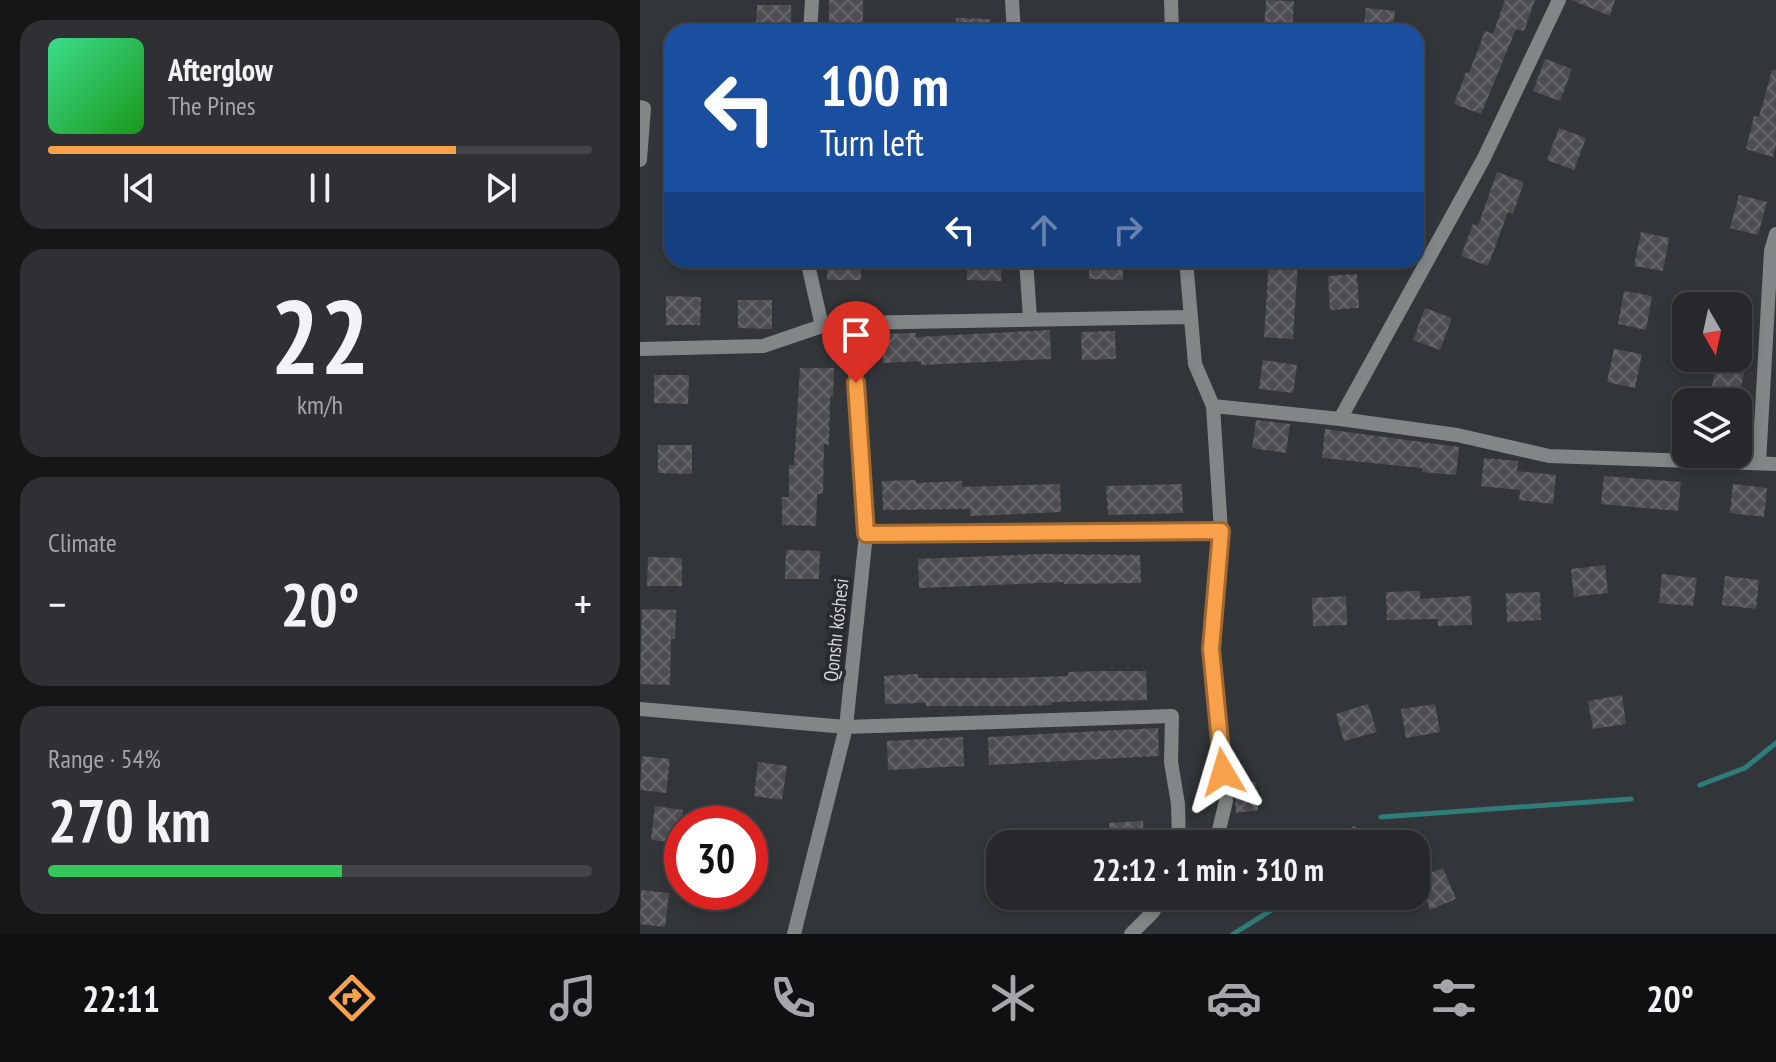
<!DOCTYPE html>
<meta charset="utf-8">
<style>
:root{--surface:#26282b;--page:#2e3033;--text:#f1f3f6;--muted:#a4a6a9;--line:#424447;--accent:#f8a14a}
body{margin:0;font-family:"PT Sans Narrow",sans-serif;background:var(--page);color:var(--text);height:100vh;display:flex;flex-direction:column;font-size:30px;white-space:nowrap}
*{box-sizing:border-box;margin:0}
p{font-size:26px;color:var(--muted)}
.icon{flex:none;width:44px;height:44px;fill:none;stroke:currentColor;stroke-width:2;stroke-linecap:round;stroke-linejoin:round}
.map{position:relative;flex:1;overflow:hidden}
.details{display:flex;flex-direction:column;gap:20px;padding:20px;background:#151618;width:640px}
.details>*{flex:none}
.guide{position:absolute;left:24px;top:24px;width:760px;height:244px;border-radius:24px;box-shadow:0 4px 12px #0003,0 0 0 2px var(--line);background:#1a4fa0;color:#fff;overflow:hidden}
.needle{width:52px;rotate:171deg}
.fabs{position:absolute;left:1032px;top:292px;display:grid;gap:16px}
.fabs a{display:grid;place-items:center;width:80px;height:80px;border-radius:16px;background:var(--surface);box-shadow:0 4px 12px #0003,0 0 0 2px var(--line);font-size:40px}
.speed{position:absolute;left:24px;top:806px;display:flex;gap:16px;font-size:40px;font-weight:700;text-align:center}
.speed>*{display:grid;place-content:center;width:104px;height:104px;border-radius:50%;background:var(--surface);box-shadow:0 4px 12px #0003,0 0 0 2px var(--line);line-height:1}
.speed .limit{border:12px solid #d22;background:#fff;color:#111}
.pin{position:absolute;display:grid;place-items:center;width:68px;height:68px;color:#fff;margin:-82px -34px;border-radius:50% 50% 50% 0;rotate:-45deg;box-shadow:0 0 8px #0007}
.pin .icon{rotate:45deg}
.me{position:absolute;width:88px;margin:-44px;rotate:353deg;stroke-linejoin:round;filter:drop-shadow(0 0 6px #0008)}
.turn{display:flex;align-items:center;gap:28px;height:168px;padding:0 24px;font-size:36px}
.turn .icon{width:104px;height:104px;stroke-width:2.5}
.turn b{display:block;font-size:56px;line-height:68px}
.lanes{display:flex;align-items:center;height:76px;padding:0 24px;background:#0003;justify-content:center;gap:40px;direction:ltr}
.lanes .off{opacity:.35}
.big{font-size:60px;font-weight:800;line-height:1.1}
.details .card{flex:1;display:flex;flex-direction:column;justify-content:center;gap:12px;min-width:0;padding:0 28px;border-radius:24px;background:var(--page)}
.details .dial{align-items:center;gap:0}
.dial b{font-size:104px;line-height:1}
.song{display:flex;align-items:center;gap:24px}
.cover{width:96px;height:96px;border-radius:12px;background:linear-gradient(135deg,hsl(150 70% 55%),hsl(120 70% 35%))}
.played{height:8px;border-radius:4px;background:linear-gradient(90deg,var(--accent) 75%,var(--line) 75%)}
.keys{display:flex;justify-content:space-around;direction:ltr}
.heat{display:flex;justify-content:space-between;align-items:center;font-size:44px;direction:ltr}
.charge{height:12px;border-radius:6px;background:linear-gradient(90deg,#34c759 54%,var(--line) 0)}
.trip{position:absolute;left:346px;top:830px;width:444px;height:80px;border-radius:24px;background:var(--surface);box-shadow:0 4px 12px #0003,0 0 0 2px var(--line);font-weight:800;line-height:80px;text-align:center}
.tab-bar{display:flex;height:128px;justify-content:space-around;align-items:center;background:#0f1011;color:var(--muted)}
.tab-bar .icon{width:56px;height:56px}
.tab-bar .on{color:var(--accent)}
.tab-bar b{font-size:36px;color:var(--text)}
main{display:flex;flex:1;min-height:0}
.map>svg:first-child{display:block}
</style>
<main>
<section class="details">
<div class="card">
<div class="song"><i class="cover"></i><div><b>Afterglow</b><p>The Pines</p></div></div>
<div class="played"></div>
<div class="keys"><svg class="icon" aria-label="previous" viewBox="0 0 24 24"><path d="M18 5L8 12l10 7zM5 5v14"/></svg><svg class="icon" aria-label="pause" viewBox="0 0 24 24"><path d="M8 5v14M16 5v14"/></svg><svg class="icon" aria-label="next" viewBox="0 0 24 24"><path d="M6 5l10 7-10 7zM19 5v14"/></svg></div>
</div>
<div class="card dial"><b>22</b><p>km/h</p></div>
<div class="card"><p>Climate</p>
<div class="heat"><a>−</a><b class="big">20°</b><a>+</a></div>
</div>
<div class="card"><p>Range · 54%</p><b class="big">270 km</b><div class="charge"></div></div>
</section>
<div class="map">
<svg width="1136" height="934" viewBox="0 0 1136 934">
<defs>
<pattern id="building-cross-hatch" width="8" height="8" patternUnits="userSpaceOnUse" patternTransform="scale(2)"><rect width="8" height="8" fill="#4d4d52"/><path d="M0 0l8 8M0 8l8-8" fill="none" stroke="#66666a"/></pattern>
</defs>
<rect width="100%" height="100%" fill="#323539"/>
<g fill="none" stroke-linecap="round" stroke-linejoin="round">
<!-- stream -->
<path stroke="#2e7d79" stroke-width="5" d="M 1060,785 L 1105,768 L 1136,743
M 741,817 L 991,799
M 701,844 L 714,829
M 593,934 L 654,896"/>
</g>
<!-- building -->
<path fill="url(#building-cross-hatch)" d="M 189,0 L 223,0 L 223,26 L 189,26 Z
M 626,0 L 654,1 L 652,32 L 624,32 Z
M 865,0 L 895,0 L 884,31 L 876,29 L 841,114 L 814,104 L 826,72 L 829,73 L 845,31 L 853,34 Z
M 931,0 L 975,0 L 970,16 Z
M 117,5 L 151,5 L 151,32 L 116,32 Z
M 726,8 L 755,11 L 752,32 L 723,32 Z
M 316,18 L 350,19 L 350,32 L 316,32 Z
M 905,59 L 932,69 L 920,101 L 893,91 Z
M 1132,70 L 1136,70 L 1136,146 L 1133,157 L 1106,149 L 1114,116 L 1119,117 Z
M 919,128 L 946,138 L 934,170 L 907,160 Z
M 857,172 L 884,182 L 873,214 L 868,212 L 848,266 L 821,256 L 833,224 L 838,226 Z
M 1099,195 L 1127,202 L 1118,235 L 1090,228 Z
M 1001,232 L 1029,238 L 1023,271 L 994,266 Z
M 187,260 L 221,260 L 221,280 L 187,280 Z
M 327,260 L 362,260 L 361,281 L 327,280 Z
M 449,260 L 483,260 L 483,280 L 449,279 Z
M 629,260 L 658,260 L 653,339 L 624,337 Z
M 717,274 L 719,308 L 690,310 L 688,276 Z
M 984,291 L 1012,296 L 1006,330 L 978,324 Z
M 26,296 L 61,297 L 60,325 L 26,325 Z
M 98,300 L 132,300 L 132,329 L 98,328 Z
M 1098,302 L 1113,305 L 1104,348 L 1098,348 Z
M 785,308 L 812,318 L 800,350 L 773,340 Z
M 410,330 L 411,359 L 281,365 L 281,361 L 243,363 L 242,334 L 276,333 L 276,337 Z
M 475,331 L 476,359 L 442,360 L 441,332 Z
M 974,349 L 1002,354 L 995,388 L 967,382 Z
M 623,360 L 657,365 L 653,393 L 619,389 Z
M 1077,362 L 1105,368 L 1098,401 L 1070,396 Z
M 160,368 L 194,368 L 193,397 L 190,397 L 189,445 L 184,444 L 183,494 L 177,494 L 176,526 L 142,525 L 142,497 L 149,497 L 149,465 L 154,465 Z
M 14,375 L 49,375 L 48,404 L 14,403 Z
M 616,420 L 650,424 L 646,453 L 612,448 Z
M 685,429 L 819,447 L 816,475 L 782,472 L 782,468 L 682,458 Z
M 18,445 L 52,445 L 52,474 L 18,473 Z
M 844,458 L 878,461 L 877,471 L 916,475 L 913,504 L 879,500 L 880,490 L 841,486 Z
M 964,476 L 1041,482 L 1038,511 L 961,504 Z
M 276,480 L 276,483 L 322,481 L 322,487 L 420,484 L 421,512 L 330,516 L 330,509 L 243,510 L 242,481 Z
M 542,484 L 543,513 L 468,515 L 466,486 Z
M 1093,484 L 1127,488 L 1124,517 L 1090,513 Z
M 146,550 L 180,551 L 179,579 L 145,579 Z
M 403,554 L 500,555 L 501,583 L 424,584 L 424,582 L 279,588 L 278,559 Z
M 8,557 L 42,558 L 42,586 L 7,586 Z
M 965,565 L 968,593 L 934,597 L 931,569 Z
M 1022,574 L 1057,578 L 1053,606 L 1019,603 Z
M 1085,576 L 1119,580 L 1116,609 L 1082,605 Z
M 780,591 L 780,599 L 831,596 L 832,625 L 798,626 L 798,619 L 747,620 L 746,592 Z
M 900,592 L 901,620 L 867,622 L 866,593 Z
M 706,596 L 707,625 L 673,626 L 672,598 Z
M 2,609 L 36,610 L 35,639 L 31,638 L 30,685 L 0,684 Z
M 462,671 L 506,671 L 507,700 L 412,702 L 412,705 L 378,706 L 286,706 L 286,703 L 245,704 L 244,676 L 278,674 L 278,678 L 364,678 L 428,676 L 428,672 Z
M 982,695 L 986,724 L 953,729 L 948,701 Z
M 728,704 L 737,732 L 704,741 L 696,714 Z
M 795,704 L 800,732 L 766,738 L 761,709 Z
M 518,728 L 519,756 L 349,765 L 348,737 Z
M 323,737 L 324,766 L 248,770 L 247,741 Z
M 2,756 L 30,759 L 26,793 L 0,790 Z
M 118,762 L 147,766 L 142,800 L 114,796 Z
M 616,782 L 618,810 L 596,813 L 594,784 Z
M 15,806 L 43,810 L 39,843 L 11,840 Z
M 503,821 L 504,844 L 470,844 L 469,823 Z
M 803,868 L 816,899 L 790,910 L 777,878 Z
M 1,890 L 29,893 L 25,927 L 0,924 Z"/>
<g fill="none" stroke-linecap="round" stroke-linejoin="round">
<!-- minor -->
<path stroke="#838687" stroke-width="14" d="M 372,0 L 374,32
M 531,0 L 532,32
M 170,32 L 172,0
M 0,107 L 4,108 L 0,160
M 167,260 L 182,326
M 386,260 L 390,318
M 546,260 L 555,364 L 573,406 L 581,531 L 571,649 L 586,801 L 578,834 L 557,844
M 0,349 L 123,346 L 182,326 L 212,323 L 550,317
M 573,406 L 700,419 L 817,435 L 909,456 L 1136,464
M 700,419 L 844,158 L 919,0
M 1119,463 L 1131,251 L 1136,234
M 226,534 L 581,531
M 0,709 L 206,727 L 532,716 L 531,762 L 538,804 L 539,844
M 154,934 L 206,727 L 226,534 L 212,323
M 491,934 L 513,912 L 521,896"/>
</g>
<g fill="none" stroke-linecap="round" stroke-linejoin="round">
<!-- route casing -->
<g stroke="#a16930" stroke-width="20">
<path id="route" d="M 216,383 L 226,534 L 581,531 L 571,649 L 583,772"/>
</g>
<!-- route -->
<use href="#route" stroke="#f8a14a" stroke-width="14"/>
</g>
<g text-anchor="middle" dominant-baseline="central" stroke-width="8" stroke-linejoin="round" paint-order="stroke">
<!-- street labels -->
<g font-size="20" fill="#d8dadc" stroke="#282b2f">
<text transform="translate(196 630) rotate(-84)">Qonshı kóshesi</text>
</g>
</g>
</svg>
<div class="fabs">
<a><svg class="needle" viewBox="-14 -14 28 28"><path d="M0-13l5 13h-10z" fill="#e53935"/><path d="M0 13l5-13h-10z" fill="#a4a6a9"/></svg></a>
<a><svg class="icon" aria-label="layers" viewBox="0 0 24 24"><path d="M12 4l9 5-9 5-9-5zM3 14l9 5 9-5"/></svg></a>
</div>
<div class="speed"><div class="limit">30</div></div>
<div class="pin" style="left:216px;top:383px;background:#d93025"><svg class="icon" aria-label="arrive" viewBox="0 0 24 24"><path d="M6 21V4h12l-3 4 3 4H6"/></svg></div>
<svg class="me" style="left:583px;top:772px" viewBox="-20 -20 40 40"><path d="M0-17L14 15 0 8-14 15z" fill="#f8a14a" stroke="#fff" stroke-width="4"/></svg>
<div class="trip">22:12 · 1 min · 310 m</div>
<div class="guide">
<div class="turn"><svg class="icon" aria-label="left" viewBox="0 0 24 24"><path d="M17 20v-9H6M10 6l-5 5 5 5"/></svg><div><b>100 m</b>Turn left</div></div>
<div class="lanes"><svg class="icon" aria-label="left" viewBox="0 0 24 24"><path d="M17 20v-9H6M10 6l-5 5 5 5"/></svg><svg class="icon off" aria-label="ahead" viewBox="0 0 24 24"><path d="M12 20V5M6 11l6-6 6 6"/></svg><svg class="icon off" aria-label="right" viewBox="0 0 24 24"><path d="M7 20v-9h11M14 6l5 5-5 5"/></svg></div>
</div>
</div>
</main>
<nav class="tab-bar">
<b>22:11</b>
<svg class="icon on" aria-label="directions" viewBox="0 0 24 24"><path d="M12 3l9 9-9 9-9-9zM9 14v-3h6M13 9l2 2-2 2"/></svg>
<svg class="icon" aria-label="music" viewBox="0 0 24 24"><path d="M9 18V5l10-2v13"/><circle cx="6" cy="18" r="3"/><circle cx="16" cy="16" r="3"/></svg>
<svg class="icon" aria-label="phone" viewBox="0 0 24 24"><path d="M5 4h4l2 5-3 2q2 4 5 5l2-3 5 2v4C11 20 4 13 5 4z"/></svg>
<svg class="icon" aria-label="climate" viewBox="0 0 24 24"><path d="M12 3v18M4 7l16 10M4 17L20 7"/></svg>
<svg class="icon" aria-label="car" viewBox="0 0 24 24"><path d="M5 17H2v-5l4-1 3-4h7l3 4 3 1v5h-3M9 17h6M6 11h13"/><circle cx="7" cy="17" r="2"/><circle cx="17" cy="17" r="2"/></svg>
<svg class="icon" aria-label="filters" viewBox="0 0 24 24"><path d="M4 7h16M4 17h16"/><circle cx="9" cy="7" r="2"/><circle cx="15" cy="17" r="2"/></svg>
<b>20°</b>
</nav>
